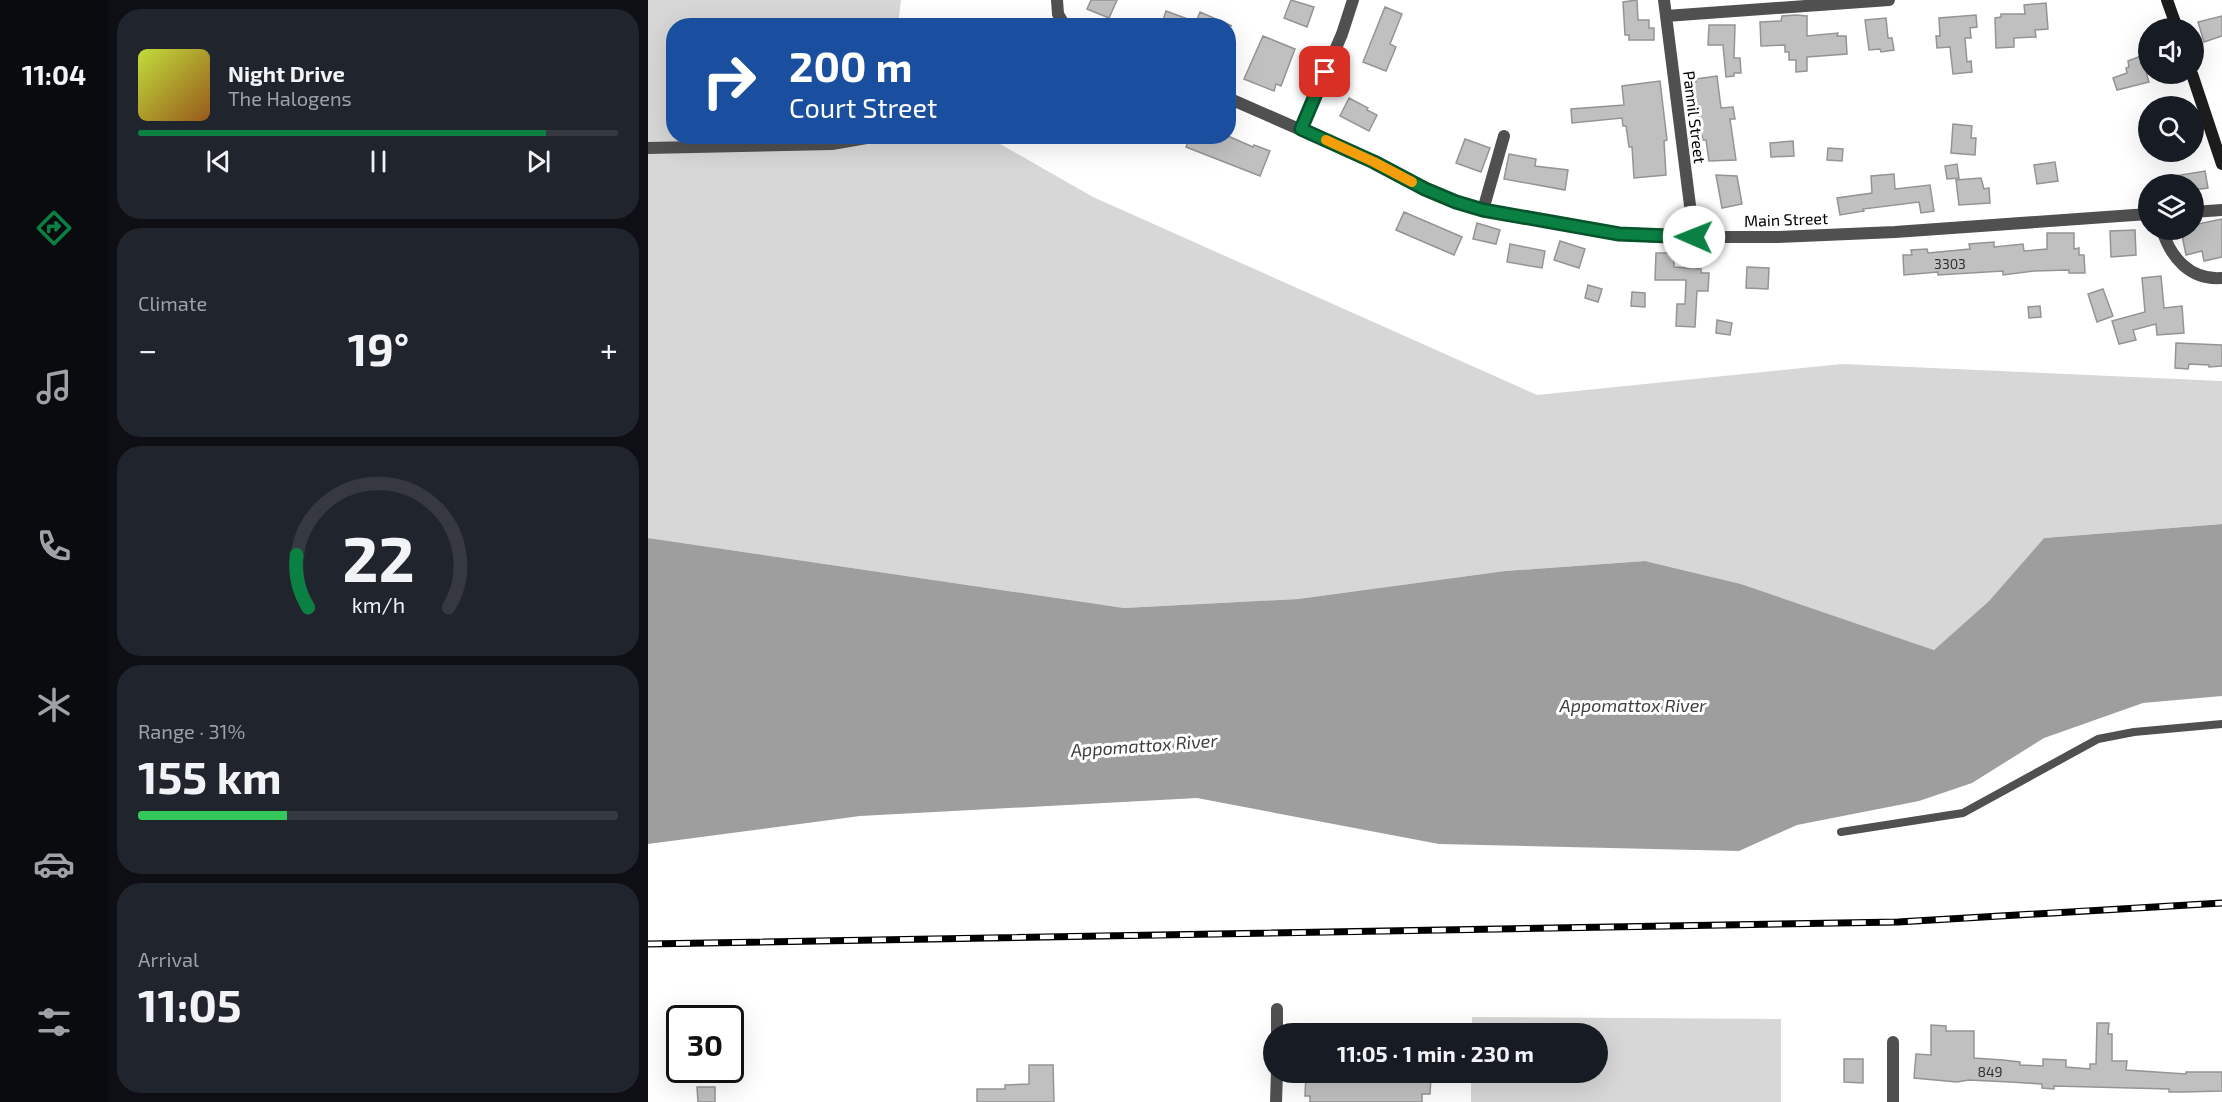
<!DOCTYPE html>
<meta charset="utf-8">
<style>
:root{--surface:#171b24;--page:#20242c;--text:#f1f3f6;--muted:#9ea1a6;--line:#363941;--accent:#0b8043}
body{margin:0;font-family:"Exo 2",sans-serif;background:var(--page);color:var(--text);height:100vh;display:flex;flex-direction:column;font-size:22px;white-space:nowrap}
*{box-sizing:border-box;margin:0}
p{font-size:20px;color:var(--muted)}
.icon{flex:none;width:33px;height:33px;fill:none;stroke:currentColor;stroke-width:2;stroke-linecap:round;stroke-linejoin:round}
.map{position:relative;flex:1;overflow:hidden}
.side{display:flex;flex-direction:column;gap:9px;padding:9px;background:#0d0f14;width:540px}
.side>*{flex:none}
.banner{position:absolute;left:18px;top:18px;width:570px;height:126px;border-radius:24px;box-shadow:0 6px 24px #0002;background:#1a4fa0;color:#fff;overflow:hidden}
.buttons{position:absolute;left:1490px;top:18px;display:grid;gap:12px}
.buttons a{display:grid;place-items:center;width:66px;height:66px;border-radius:50%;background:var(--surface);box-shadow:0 6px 24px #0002;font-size:30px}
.speed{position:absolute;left:18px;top:1005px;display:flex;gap:12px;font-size:30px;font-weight:700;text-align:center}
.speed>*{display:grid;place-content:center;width:78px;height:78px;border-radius:50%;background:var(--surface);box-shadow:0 6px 24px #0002;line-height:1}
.speed .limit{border:3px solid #111;border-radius:9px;background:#fff;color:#111}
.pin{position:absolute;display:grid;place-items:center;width:51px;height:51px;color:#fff;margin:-26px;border-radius:12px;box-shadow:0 3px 9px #0006}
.me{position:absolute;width:66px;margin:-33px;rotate:271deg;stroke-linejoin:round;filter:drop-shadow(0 0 4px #0008)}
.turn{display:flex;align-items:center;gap:21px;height:126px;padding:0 24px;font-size:27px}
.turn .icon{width:78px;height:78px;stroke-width:2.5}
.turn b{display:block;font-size:42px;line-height:51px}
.big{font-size:45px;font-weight:700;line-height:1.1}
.side .tile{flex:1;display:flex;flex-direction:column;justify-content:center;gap:9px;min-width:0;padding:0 21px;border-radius:24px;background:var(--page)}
.side .dial{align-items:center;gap:0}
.dial svg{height:156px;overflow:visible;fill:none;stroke:var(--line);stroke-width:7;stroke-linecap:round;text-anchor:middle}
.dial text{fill:var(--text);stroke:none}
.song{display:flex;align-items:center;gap:18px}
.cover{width:72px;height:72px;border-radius:9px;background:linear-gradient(135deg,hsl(70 70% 55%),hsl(30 70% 35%))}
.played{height:6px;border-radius:3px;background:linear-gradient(90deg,var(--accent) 85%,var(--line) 85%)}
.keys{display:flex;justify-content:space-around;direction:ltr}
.heat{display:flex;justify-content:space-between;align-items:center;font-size:33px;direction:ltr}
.charge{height:9px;border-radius:4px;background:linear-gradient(90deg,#34c759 31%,var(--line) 0)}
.trip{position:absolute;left:615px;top:1023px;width:345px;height:60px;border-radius:30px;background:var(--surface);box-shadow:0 6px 24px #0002;font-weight:700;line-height:60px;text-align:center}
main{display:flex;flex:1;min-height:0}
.dock{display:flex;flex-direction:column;width:108px;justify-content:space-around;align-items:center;background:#090b0e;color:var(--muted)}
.dock .icon{width:42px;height:42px}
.dock .selected{color:var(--accent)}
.dock b{font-size:27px;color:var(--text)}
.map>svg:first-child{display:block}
</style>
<main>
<nav class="dock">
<b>11:04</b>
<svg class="icon selected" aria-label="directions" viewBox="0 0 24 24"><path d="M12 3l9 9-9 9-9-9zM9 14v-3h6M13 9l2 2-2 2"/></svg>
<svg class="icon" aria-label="music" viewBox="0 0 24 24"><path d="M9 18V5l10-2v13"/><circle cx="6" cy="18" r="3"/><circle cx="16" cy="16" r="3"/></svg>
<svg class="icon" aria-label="phone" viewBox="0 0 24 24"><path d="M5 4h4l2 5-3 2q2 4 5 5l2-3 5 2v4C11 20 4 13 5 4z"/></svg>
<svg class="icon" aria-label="climate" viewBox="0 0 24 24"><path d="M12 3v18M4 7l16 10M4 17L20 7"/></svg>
<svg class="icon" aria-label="car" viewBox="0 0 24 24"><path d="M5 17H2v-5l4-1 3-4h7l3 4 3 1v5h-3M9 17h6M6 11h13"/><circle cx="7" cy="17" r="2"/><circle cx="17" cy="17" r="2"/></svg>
<svg class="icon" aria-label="filters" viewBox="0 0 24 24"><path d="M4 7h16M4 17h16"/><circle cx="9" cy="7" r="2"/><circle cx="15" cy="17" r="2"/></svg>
</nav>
<section class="side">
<div class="tile">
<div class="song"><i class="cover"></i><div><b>Night Drive</b><p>The Halogens</p></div></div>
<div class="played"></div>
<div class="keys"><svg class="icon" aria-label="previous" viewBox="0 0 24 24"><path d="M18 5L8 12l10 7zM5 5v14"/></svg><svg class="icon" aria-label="pause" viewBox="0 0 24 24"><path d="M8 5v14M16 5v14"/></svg><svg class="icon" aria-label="next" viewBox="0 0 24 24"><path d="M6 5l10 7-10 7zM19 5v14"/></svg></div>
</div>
<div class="tile"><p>Climate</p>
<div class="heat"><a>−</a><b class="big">19°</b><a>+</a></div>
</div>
<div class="tile dial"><svg viewBox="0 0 100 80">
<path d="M14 69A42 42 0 1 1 86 69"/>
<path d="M14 69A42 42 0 0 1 8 42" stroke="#0b8043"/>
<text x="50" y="56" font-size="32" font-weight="700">22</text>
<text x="50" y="72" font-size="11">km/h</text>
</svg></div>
<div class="tile"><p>Range · 31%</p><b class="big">155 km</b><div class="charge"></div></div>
<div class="tile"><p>Arrival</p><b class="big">11:05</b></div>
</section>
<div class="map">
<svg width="1574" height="1102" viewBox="0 0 1574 1102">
<rect width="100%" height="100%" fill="#fff"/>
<!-- green -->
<path fill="#d7d7d7" d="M 0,0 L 253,0 L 250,25 L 26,26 L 26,136 L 340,137 L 445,197 L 889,395 L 1194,364 L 1574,381 L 1574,524 L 1396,538 L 1341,601 L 1286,650 L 1093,584 L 997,561 L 857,571 L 650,599 L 476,608 L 0,538 Z
M 824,1017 L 1133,1019 L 1133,1102 L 823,1102 L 823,1073 L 950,1072 L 950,1034 L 824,1033 Z"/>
<!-- water -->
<path fill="#9e9e9e" d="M 1574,524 L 1574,696 L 1495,703 L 1396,738 L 1324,783 L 1271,801 L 1149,825 L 1091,851 L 791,844 L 549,798 L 212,816 L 0,844 L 0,538 L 476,608 L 650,599 L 857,571 L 997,561 L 1093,584 L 1286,650 L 1341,601 L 1396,538 Z"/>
<!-- building -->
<path fill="#c0c0c0" stroke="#949494" stroke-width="1.5" d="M 443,0 L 469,0 L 461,18 L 439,9 Z
M 643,0 L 666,7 L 659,27 L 636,18 Z
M 989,0 L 990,20 L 1001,20 L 1001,28 L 1006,28 L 1006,40 L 981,40 L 981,35 L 977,35 L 975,2 Z
M 1398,3 L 1400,29 L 1387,30 L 1388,37 L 1366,38 L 1366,47 L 1348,48 L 1347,18 L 1353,17 L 1353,14 L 1377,14 L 1376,5 Z
M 737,7 L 754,14 L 742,44 L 748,47 L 738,71 L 715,62 Z
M 518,11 L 548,22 L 552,12 L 584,26 L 513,26 Z
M 1148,15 L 1159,16 L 1159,36 L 1190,33 L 1189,36 L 1198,36 L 1199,54 L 1159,57 L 1159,71 L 1148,72 L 1148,60 L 1141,60 L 1141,52 L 1137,52 L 1137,45 L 1113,46 L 1112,22 L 1133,21 L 1134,16 Z
M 1328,15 L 1329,27 L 1322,28 L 1323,38 L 1317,38 L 1319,62 L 1323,61 L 1324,72 L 1305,74 L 1302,47 L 1289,48 L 1288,36 L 1292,36 L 1291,18 Z
M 1574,16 L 1574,36 L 1556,42 L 1550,22 Z
M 1238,18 L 1240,38 L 1244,38 L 1246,50 L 1233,52 L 1232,49 L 1221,50 L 1217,20 Z
M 1061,25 L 1087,25 L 1086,58 L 1092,58 L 1093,73 L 1086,73 L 1086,76 L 1078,77 L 1075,45 L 1060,45 Z
M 615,36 L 647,49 L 633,86 L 628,84 L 626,91 L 596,79 Z
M 1493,56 L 1501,82 L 1469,90 L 1465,78 L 1479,73 L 1478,68 L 1481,67 L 1480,61 Z
M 1069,76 L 1073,108 L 1085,107 L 1087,119 L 1082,119 L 1088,160 L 1061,161 L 1058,140 L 1055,140 L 1053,133 L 1050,133 L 1048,119 L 1051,119 L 1048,94 L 1045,95 L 1043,82 L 1048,82 L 1048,79 Z
M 1012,81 L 1019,140 L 1016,141 L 1018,175 L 986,178 L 984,147 L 981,147 L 978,126 L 975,126 L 974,118 L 924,123 L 923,109 L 976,105 L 974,86 Z
M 701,98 L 720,108 L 719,110 L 729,115 L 721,131 L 692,116 Z
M 1305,124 L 1324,126 L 1323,138 L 1328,138 L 1327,155 L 1303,153 Z
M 542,136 L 580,136 L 605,147 L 606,145 L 622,151 L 612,176 L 538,147 Z
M 817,139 L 842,148 L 833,172 L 808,163 Z
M 1145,141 L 1146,156 L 1123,157 L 1122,143 Z
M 1180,148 L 1195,149 L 1194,161 L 1179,160 Z
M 861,154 L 888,159 L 887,166 L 920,170 L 917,190 L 856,179 Z
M 1407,162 L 1410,181 L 1389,184 L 1386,165 Z
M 1309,164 L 1311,178 L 1299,179 L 1297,166 Z
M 1557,171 L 1560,188 L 1545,190 L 1545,184 L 1515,184 L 1514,178 Z
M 1246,174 L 1247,189 L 1282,185 L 1286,211 L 1273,213 L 1271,202 L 1215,209 L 1216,211 L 1192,215 L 1189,198 L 1224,193 L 1223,176 Z
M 1068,175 L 1089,176 L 1094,204 L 1074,208 Z
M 1333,178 L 1336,189 L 1341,188 L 1342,203 L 1311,205 L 1308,180 Z
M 756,212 L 814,237 L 806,255 L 748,230 Z
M 1574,219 L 1574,257 L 1556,261 L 1554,251 L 1538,255 L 1533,230 L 1545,230 L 1545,225 Z
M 829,223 L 852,230 L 848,244 L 825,239 Z
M 1487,230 L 1488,255 L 1463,257 L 1462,231 Z
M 1399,233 L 1426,233 L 1426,249 L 1431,248 L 1431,255 L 1436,255 L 1437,273 L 1421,273 L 1421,270 L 1386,271 L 1355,275 L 1355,271 L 1290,275 L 1290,272 L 1256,275 L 1255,255 L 1264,255 L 1263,250 L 1279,249 L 1280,253 L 1322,249 L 1321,244 L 1346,242 L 1346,247 L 1375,244 L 1376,251 L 1399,249 Z
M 912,241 L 937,249 L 931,268 L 906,260 Z
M 862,244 L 897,251 L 894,268 L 859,262 Z
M 1008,253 L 1026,253 L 1026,267 L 1053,269 L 1053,273 L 1061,273 L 1060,291 L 1049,291 L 1047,327 L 1028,326 L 1029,304 L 1037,304 L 1038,280 L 1007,280 Z
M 1099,267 L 1121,268 L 1120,289 L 1098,288 Z
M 1513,276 L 1516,308 L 1534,306 L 1536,333 L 1509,335 L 1508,324 L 1485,330 L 1488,340 L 1471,344 L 1464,321 L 1497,312 L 1494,278 Z
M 940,285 L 954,289 L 950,302 L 937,298 Z
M 1455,289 L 1465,316 L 1449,322 L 1440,294 Z
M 984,292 L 997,293 L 997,307 L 983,306 Z
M 1392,306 L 1393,317 L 1381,318 L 1380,307 Z
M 1069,320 L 1084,323 L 1082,335 L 1068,333 Z
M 1528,343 L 1574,345 L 1574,366 L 1561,367 L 1561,365 L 1541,364 L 1540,369 L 1527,368 Z
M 1449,1023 L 1461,1023 L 1460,1034 L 1464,1034 L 1464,1061 L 1479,1061 L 1478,1070 L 1538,1074 L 1538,1072 L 1574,1072 L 1574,1091 L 1535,1092 L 1521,1092 L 1521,1089 L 1406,1086 L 1406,1089 L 1394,1088 L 1394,1084 L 1362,1082 L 1321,1080 L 1309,1082 L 1266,1078 L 1268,1054 L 1283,1055 L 1283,1025 L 1298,1026 L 1298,1031 L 1326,1031 L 1326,1058 L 1355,1060 L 1372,1062 L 1372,1065 L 1395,1066 L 1395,1059 L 1418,1060 L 1418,1067 L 1442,1069 L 1442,1064 L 1448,1064 Z
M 1196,1059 L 1215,1059 L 1215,1083 L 1196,1082 Z
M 381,1065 L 405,1065 L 406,1102 L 329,1102 L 329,1089 L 357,1089 L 357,1085 L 381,1084 Z
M 658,1072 L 746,1072 L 783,1077 L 782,1094 L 774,1094 L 774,1102 L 662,1102 L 662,1096 L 657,1096 Z
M 49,1087 L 67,1087 L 67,1102 L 50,1102 Z"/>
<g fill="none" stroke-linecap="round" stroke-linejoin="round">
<!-- service -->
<path stroke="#505050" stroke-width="8" d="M 1193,832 L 1315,813 L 1450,739 L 1486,732 L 1574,724"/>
<!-- minor -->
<path stroke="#505050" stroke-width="12" d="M 409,0 L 410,14 L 417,26
M 1016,0 L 1046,237
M 1018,16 L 1241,0
M 580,98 L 726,162 L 777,189 L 808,202 L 852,214 L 971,234 L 1014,237 L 1130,237 L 1247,232 L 1500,214
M 653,129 L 694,34 L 705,0
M 0,148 L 184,144 L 230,136
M 835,210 L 856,136
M 1545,212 L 1574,210
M 1514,230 C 1523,258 1542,280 1573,278
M 629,1034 L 629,1009
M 628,1102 L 629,1072
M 1245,1102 L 1245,1042"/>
<!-- secondary -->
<path stroke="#1d1d1d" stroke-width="12" d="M 1519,0 L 1529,28
M 1544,74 L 1574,164"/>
<!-- rail casing -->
<g stroke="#000" stroke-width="7">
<path id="rail" d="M 0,944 L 1250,922 L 1574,903"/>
</g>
<!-- rail -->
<use href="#rail" stroke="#fff" stroke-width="4.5" stroke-dasharray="14" stroke-linecap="butt"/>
</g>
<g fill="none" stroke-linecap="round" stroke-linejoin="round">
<!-- route casing -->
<g stroke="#07532c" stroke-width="15">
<path id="route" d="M 677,72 L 653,129 L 726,162 L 777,189 L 808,202 L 835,210 L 971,234 L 1046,237"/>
</g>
<!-- route -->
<use href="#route" stroke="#0b8043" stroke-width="10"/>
<!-- slow -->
<path stroke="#f59e0b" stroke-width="10" d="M 678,140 L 726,162 L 764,182"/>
</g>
<g text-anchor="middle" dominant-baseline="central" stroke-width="6" stroke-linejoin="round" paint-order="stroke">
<!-- number labels -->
<g font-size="14" fill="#303030">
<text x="1302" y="263">3303</text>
<text x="1342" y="1071">849</text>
</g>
<!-- street labels -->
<g font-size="16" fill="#000" stroke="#fff">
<text transform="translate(1047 117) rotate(83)">Pannil Street</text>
<text transform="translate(1138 219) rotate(-2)">Main Street</text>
</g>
<!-- water labels -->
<g font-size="18" font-style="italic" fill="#3f3f3f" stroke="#fff">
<text x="985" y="705">Appomattox River</text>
<text transform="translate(496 745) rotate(-4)">Appomattox River</text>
</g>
</g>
</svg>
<div class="buttons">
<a><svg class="icon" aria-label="sound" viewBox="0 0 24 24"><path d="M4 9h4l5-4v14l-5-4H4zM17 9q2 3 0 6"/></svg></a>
<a><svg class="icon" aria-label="search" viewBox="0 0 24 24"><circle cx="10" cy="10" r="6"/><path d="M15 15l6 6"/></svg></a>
<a><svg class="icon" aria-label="layers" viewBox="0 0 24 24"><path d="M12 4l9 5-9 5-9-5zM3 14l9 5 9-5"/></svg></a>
</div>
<div class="speed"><div class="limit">30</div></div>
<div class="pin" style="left:677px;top:72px;background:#d93025"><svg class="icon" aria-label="arrive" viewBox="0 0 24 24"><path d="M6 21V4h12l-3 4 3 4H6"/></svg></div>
<svg class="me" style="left:1046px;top:237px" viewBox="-20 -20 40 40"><circle r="19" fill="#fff"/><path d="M0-13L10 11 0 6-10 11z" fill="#0b8043"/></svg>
<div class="trip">11:05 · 1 min · 230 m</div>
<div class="banner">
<div class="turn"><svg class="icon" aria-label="right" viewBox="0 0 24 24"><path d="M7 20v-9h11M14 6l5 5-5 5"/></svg><div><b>200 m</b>Court Street</div></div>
</div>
</div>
</main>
